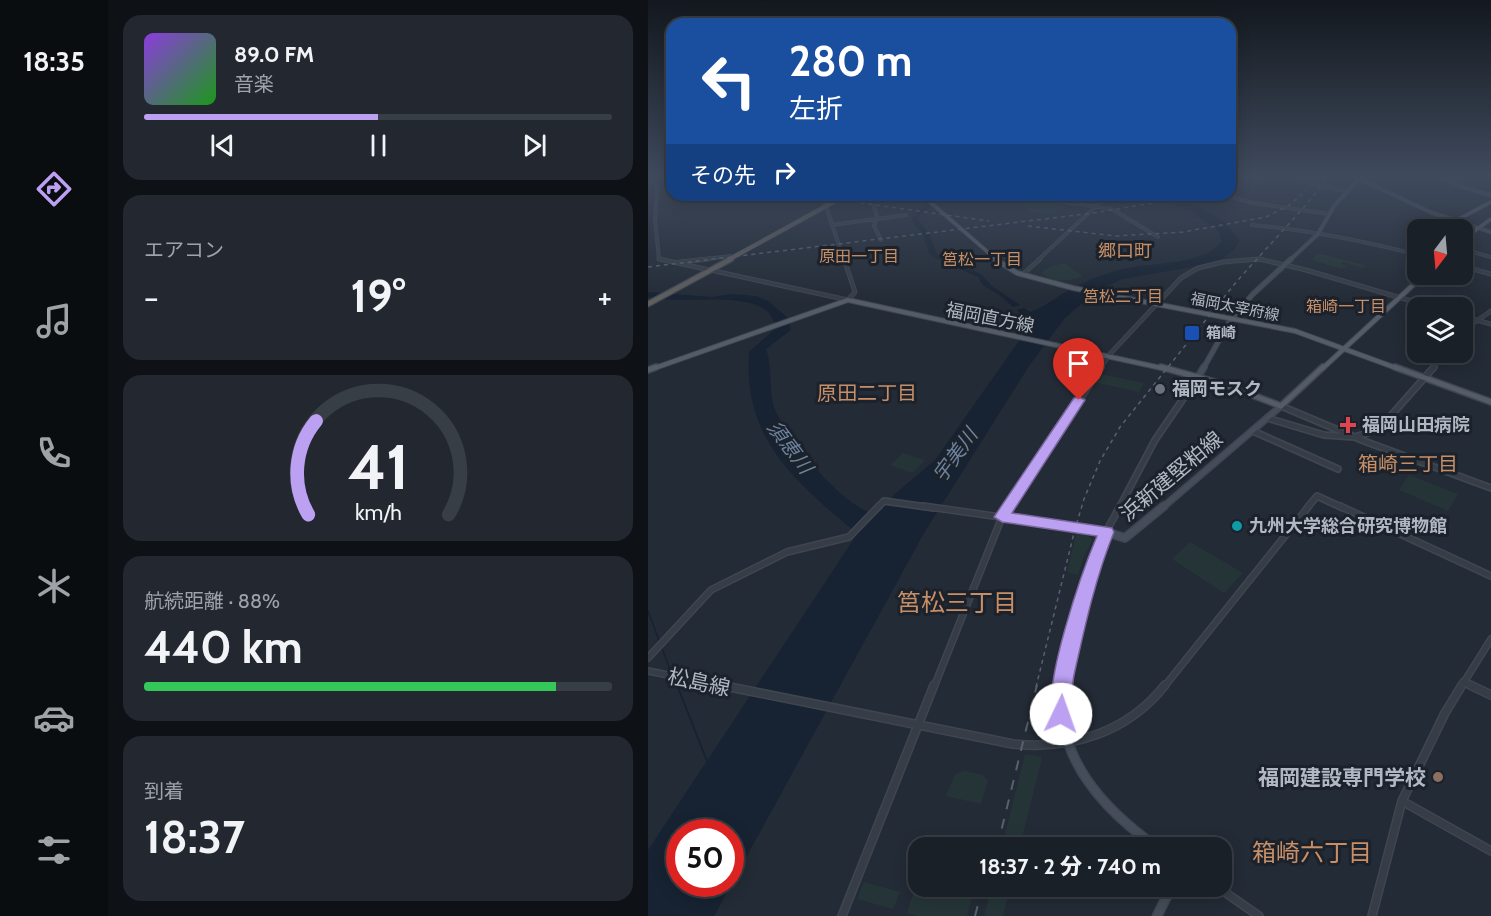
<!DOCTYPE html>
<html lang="ja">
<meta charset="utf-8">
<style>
:root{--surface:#1a2028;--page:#232830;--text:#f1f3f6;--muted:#9fa3a8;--line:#383e45;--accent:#bca0f2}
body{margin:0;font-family:Cabin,"Noto Sans JP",sans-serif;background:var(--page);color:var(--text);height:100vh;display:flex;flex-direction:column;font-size:22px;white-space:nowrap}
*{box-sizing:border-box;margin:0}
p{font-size:20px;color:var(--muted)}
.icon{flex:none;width:33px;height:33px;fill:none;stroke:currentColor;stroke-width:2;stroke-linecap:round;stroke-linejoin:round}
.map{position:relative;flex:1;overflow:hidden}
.drawer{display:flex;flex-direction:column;gap:15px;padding:15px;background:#0e1216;width:540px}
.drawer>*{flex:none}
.top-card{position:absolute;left:18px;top:18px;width:570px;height:183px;border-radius:18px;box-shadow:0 3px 15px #0003,0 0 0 2px var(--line);background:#1a4fa0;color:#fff;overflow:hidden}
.needle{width:39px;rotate:196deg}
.controls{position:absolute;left:759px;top:219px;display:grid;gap:12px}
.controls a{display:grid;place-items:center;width:66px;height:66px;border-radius:12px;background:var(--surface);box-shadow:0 3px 15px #0003,0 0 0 2px var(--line);font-size:30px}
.speed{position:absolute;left:18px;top:819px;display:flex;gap:12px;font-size:30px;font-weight:700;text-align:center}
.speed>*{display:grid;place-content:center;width:78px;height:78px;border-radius:50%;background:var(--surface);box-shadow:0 3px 15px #0003,0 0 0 2px var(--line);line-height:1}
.speed .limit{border:9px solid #d22;background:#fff;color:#111}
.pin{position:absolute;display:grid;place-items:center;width:51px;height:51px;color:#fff;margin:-62px -26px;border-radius:50% 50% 50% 0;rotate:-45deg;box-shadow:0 0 6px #0007}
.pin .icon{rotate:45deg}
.me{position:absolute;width:66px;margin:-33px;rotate:3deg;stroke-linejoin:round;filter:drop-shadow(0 0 4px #0008)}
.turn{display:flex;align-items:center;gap:21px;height:126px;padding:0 24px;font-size:27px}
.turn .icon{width:78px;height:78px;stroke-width:2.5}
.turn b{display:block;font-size:42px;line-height:51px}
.then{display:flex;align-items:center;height:57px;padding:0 24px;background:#0003;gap:12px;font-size:22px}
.big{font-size:45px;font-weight:800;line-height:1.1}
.drawer .widget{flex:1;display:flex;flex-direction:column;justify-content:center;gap:9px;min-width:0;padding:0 21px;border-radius:18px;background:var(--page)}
.drawer .dial{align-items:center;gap:0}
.dial svg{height:156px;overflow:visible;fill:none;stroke:var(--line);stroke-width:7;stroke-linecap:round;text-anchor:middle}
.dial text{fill:var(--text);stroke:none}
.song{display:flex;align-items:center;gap:18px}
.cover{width:72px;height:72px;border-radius:9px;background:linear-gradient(135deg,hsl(270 70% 55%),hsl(120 70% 35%))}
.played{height:6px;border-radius:3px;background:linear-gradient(90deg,var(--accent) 50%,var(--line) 50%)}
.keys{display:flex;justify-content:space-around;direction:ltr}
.heat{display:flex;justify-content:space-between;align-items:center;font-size:33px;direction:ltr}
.charge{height:9px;border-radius:4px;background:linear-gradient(90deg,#34c759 88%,var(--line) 0)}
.trip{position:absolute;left:260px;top:837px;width:324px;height:60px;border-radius:18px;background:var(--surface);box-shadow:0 3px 15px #0003,0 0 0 2px var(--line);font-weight:800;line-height:60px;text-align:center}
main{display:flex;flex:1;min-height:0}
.menu{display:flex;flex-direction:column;width:108px;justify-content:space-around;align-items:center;background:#0a0d10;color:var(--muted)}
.menu .icon{width:42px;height:42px}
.menu .on{color:var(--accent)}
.menu b{font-size:27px;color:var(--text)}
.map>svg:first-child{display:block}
</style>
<main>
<nav class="menu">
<b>18:35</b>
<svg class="icon on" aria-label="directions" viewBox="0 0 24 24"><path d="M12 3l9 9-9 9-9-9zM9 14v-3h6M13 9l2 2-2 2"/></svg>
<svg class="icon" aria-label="music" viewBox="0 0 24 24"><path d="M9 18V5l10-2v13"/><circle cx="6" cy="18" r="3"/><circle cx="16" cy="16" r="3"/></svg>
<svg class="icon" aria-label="phone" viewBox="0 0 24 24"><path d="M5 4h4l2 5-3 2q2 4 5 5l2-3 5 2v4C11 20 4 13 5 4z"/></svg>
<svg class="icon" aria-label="climate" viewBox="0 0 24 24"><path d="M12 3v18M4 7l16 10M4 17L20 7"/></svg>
<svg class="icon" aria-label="car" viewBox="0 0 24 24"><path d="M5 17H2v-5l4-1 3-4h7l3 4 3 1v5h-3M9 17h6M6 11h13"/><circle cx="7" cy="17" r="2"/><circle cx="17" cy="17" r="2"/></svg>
<svg class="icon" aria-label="filters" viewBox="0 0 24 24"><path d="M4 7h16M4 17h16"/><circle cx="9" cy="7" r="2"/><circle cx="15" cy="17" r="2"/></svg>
</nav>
<section class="drawer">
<div class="widget">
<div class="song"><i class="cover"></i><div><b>89.0 FM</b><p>音楽</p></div></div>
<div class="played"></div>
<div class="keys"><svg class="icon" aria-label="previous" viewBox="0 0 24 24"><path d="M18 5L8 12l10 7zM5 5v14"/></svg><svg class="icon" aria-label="pause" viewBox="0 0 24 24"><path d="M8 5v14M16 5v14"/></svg><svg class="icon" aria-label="next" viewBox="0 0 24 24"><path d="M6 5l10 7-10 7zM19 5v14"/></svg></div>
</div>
<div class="widget"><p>エアコン</p>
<div class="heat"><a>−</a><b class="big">19°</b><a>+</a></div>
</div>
<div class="widget dial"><svg viewBox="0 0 100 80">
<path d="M14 69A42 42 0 1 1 86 69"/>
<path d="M14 69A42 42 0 0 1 18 21" stroke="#bca0f2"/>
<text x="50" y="56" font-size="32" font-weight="700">41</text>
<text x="50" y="72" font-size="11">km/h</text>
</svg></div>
<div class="widget"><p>航続距離 · 88%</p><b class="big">440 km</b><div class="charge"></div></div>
<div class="widget"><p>到着</p><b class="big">18:37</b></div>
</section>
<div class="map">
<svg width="843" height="916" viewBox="0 0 843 916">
<rect width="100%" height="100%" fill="#232b36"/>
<!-- green -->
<path fill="#253537" d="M 397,200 L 413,202 L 410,206 L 419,207 C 408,216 395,213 381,212 L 372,204 L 389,201 L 395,204 Z
M 670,253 L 717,265 L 715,268 L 695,262 L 693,264 L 700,266 L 694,269 L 664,260 Z
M 416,263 L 435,276 C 420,282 407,283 393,273 L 401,267 Z
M 452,374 L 496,383 L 491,392 L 446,382 Z
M 255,453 L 277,460 L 264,473 L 242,465 Z
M 761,475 L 810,494 L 800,511 L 751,490 Z
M 429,530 L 441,532 L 439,536 L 445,539 L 435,559 L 430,575 L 419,572 Z
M 542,542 L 595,573 L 576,593 L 524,559 Z
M 377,754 L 394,757 L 372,847 L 354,847 Z
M 317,771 L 335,775 L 340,781 L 333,804 L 298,796 L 307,774 Z
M 270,880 L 270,886 L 327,887 L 319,916 L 269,916 L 259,913 Z
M 216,882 L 252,892 L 245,909 L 209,899 Z
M 344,887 L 362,887 L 355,916 L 336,916 Z"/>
<!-- water -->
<path fill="#172332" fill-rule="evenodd" d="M 286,195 L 291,195 L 269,218 L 282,235 L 289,255 L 333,274 L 344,286 L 372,305 L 365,307 L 354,297 L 335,285 L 330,277 L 285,257 C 276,249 279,239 272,231 C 268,226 265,225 264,219 Z
M 506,195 C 532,195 559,208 580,225 L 565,227 L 543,212 Z
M 580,226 L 592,241 L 586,250 L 573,259 L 587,255 L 561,264 L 475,279 L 448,291 L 416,319 L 381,366 L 276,533 L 66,916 L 0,916 L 0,850 L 209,534 C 148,481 95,441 101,352 L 127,329 C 127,291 56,301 33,300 C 22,300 11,299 0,297 L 0,292 L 64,297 L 84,294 L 108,296 L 120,301 L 140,318 L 143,330 L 118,349 C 124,365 121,387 125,404 C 133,433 198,511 228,514 L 248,493 L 287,460 L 378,331 L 380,321 L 369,310 L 376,308 L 382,312 C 394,308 403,301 414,294 C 432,283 455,274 475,269 C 503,262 554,266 573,242 L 572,234 L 567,228 ZM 32,832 L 82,832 L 82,884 L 32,884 Z"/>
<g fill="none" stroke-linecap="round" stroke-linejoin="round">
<!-- stream-far1 -->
<path stroke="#172332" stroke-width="1.5" d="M 0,611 L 24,675
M 26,679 L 29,687"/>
<!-- stream -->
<path stroke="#172332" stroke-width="2" d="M 29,685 L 59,761"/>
<!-- tertiary-far4 casing -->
<g stroke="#3f4650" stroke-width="4">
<path id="tertiary-far4" d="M 10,175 L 7,219 L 11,259 L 17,260
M 650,175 L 668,185 L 700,191
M 793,178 L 804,175
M 0,182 L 10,181
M 174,195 L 196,260
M 392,195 L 397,199 L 464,209 L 510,237
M 577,195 L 605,203 L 681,214
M 226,206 L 229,217 L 226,226 L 233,240
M 184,225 L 258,215
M 604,225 C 659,230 716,241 770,255
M 794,230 L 807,221
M 814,249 L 843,257
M 48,260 L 83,256
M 390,260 L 460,195
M 597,260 L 616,260"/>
</g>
<!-- tertiary-far3 casing -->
<g stroke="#3f4650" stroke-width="5">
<path id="tertiary-far3" d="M 11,259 L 200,300 L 207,292 L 196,259
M 32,262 L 61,259
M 814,266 L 843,274
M 374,275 L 392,259
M 814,316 L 843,324
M 814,331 L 843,311
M 452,369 L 461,355 L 533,278 L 550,268 L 575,262 L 611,259 L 658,270 L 787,308
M 785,369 L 795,352"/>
</g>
<!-- tertiary-far2 casing -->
<g stroke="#3f4650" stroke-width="8">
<path id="tertiary-far2" d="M 633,406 L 716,441 L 843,488
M 619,418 L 676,435 L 706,437 L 720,433 L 739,420 L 786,367
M 605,431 L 690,469
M 229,508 L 236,501 L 286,508
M 360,508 L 453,367
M 471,508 L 507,440 L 550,377
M 659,508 L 669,496 L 695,508"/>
</g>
<!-- tertiary-far1 casing -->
<g stroke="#3f4650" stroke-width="8">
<path id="tertiary-far1" d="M 275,506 L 458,532 L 472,506
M 692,506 L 843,576
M 0,658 L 63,590 L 139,552 L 201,537 L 231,506
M 0,671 L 79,687
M 815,682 L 826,687
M 286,687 L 354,517 L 361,506
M 516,687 L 661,506
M 813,687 L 843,639"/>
</g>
<!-- tertiary casing -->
<g stroke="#3f4650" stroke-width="10">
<path id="tertiary" d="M 72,685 L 365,744 C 424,750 480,732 517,685
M 822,685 L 843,695
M 754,801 L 843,851
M 568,886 L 611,916
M 194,916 L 286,685
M 724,916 L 754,801 L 797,713 L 814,685"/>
</g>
<!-- secondary-far4 casing -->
<g stroke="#3f4650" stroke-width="4.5">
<path id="secondary-far4" d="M 788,175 L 814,187 L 843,195
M 712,179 L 782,212 L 843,232
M 642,260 L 670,234 L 686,206 L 715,175"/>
</g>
<!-- secondary-far3 casing -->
<g stroke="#3f4650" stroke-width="6">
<path id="secondary-far3" d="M 555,369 L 583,319 L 605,294 L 643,259"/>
</g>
<!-- secondary-far2 casing -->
<g stroke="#3f4650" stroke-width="8">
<path id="secondary-far2" d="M 550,377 L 556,367
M 514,508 L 633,406"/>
</g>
<!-- secondary-far1 casing -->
<g stroke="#3f4650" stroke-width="10">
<path id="secondary-far1" d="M 415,687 C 422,633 436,581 458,532 L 477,538 L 516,506"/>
</g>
<!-- secondary casing -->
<g stroke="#3f4650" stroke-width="11">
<path id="secondary" d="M 415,685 C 405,757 456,810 510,848
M 509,916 L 524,886"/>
</g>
<!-- primary-far2 casing -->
<g stroke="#3f4650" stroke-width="4.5">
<path id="primary-far2" d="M 274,195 L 349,260
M 807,221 L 843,202
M 814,240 L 843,219"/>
</g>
<!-- primary-far1 casing -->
<g stroke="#3f4650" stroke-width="6">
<path id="primary-far1" d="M 347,259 L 369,273 L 425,288 L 647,331 L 751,369
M 4,369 L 200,300 L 518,369
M 674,369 L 777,274"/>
</g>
<!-- primary casing -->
<g stroke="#3f4650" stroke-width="8">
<path id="primary" d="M 513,367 L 578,385 L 633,406 L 675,367
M 747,367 L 843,402
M 0,370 L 8,367"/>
</g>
<!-- trunk-far1 casing -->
<g stroke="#414851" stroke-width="5">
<path id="trunk-far1" d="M 80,260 L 162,215"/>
</g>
<!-- trunk casing -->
<g stroke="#414851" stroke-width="7">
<path id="trunk" d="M 0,304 L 83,259"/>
</g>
<!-- tertiary-far4 -->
<use href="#tertiary-far4" stroke="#363d47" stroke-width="2"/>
<!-- tertiary-far3 -->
<use href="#tertiary-far3" stroke="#363d47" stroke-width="3"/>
<!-- tertiary-far2 -->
<use href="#tertiary-far2" stroke="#363d47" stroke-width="4.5"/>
<!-- tertiary-far1 -->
<use href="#tertiary-far1" stroke="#363d47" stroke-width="5"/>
<!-- tertiary -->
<use href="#tertiary" stroke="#363d47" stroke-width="7"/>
<!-- secondary-far4 -->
<use href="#secondary-far4" stroke="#444d59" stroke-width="3"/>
<!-- secondary-far3 -->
<use href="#secondary-far3" stroke="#444d59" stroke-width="4"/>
<!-- secondary-far2 -->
<use href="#secondary-far2" stroke="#444d59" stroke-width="5"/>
<!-- secondary-far1 -->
<use href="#secondary-far1" stroke="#444d59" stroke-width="7"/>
<!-- secondary -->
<use href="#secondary" stroke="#444d59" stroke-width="8"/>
<!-- primary-far2 -->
<use href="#primary-far2" stroke="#545c67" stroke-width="3"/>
<!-- primary-far1 -->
<use href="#primary-far1" stroke="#545c67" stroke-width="4"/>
<!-- primary -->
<use href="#primary" stroke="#545c67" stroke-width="5"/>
<!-- trunk-far1 -->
<use href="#trunk-far1" stroke="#605f5e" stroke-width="4"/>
<!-- trunk -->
<use href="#trunk" stroke="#605f5e" stroke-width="4.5"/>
<!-- rail-far1 -->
<path stroke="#58616d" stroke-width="1.5" stroke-dasharray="4 4" stroke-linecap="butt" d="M 11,175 L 24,177
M 582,188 L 631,175
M 157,195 L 341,221
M 380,226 L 468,236 L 535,232 L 618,217 L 640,206 L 659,190
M 0,267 L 446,213 L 551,195
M 388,687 L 427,529 L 436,499 L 452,461 L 472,427 L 589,281 L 659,204 L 681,175"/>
<!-- rail -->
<path stroke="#58616d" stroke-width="2" stroke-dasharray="10 10" stroke-linecap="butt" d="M 349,848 L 389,685
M 327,916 L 335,886"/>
<!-- trunk-bridge casing -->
<g stroke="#414851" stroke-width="5" stroke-linecap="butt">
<path id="trunk-bridge" d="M 162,215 L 198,195"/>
</g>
<!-- trunk-bridge -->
<use href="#trunk-bridge" stroke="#605f5e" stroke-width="4"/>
</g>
<!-- sky -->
<linearGradient id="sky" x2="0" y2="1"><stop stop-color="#13181e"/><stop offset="0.58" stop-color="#3f4a5d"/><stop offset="1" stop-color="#3f4a5d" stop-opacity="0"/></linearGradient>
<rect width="843" height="303" fill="url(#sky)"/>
<!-- route -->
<path fill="#bca0f2" stroke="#7a689d" stroke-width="1.5" d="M 431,397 L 437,400 L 364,513 L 458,527 L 464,528 L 466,532 C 447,579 437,626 426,675 C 423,689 426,706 420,720 L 413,723 L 406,720 C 392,690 435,569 449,536 L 354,522 L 346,517 L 426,398 Z"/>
<!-- markers -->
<rect fill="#1a4fb4" stroke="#1b222b" stroke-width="2" x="536" y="325" width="16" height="16" rx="3"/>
<circle fill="#6b7280" stroke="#1b222b" stroke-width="2" cx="512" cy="389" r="6"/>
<path fill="#e0444e" stroke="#1b222b" stroke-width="2" d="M697 416h6v6h6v6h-6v6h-6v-6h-6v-6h6z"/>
<circle fill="#0f9aa8" stroke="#1b222b" stroke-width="2" cx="589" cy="526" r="6"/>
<circle fill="#8d6e63" stroke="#1b222b" stroke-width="2" cx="790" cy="777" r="6"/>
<g text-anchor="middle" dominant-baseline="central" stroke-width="6" stroke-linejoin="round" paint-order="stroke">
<!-- far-street labels -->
<g font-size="15" fill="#b1b8c3" stroke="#1b222b">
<text transform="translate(587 307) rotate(11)">福岡太宰府線</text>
</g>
<!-- far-poi labels -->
<g font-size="15" font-weight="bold" fill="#b1b8c3" stroke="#1b222b" text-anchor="start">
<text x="558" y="333">箱崎</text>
</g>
<!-- far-neighbourhood labels -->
<g font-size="16" fill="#c88f67" stroke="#1b222b">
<text x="211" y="256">原田一丁目</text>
<text x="334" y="259">筥松一丁目</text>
<text x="475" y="296">筥松二丁目</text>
<text x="698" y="306">箱崎一丁目</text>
</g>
<!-- far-quarter labels -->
<g font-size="18" fill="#c88f67" stroke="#1b222b">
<text x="477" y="251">郷口町</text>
</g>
<!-- street labels -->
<g font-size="18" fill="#b1b8c3" stroke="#1b222b">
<text transform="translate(342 318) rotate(11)">福岡直方線</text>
</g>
<!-- poi labels -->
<g font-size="18" font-weight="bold" fill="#b1b8c3" stroke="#1b222b" text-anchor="start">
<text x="524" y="389">福岡モスク</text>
<text x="714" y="425">福岡山田病院</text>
<text x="601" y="526">九州大学総合研究博物館</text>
</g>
<!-- neighbourhood labels -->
<g font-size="20" fill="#c88f67" stroke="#1b222b">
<text x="219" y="393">原田二丁目</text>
<text x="760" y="464">箱崎三丁目</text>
</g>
<!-- water labels -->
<g font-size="20" font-style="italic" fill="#6d839f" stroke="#1b222b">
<text transform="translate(142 447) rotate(53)">須恵川</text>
<text transform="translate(307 455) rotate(-54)">宇美川</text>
</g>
<!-- near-street labels -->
<g font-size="21" fill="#b1b8c3" stroke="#1b222b">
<text transform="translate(523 476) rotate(-40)">浜新建堅粕線</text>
<text transform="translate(51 682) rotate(12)">松島線</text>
</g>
<!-- near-poi labels -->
<g font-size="21" font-weight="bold" fill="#b1b8c3" stroke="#1b222b" text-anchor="end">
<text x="778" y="777">福岡建設専門学校</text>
</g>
<!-- near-neighbourhood labels -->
<g font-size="24" fill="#c88f67" stroke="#1b222b">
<text x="309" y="602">筥松三丁目</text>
<text x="664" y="852">箱崎六丁目</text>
</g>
</g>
</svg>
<div class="controls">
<a><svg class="needle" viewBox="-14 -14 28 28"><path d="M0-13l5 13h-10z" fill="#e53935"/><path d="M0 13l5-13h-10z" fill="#9fa3a8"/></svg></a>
<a><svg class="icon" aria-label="layers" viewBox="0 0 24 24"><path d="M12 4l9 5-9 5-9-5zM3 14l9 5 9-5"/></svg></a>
</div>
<div class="speed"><div class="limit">50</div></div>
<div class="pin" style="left:431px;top:400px;background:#d93025"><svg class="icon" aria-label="arrive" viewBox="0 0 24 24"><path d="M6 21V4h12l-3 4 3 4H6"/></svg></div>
<svg class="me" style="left:413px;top:714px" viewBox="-20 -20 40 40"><circle r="19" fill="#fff"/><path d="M0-13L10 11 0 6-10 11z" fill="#bca0f2"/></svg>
<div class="trip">18:37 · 2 分 · 740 m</div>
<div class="top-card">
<div class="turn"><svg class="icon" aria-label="left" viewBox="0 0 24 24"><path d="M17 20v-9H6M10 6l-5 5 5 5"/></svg><div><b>280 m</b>左折</div></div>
<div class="then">その先<svg class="icon" aria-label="right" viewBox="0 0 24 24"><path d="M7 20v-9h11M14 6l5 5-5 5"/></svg></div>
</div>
</div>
</main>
